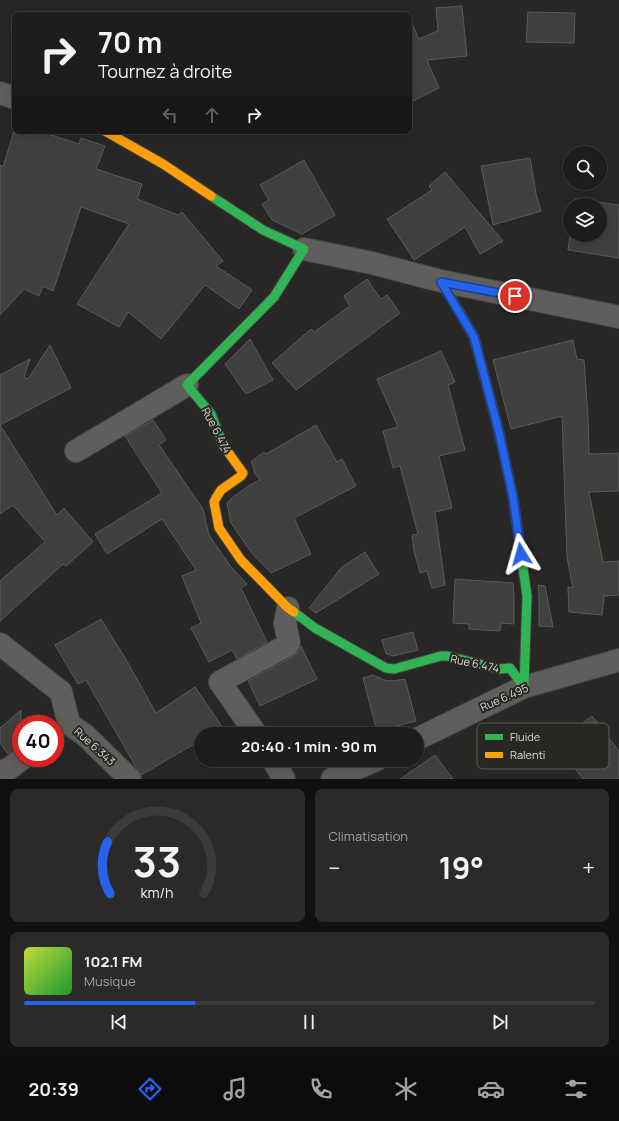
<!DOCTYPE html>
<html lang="fr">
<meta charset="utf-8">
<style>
:root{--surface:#1e1d1c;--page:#2b2a29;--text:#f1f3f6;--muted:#a1a2a3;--line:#3c3b3b;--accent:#2563eb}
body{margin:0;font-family:Manrope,sans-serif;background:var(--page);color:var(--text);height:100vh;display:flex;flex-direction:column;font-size:15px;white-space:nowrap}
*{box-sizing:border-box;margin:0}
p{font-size:13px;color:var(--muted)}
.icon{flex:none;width:22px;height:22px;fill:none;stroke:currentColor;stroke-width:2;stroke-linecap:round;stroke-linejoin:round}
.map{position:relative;height:779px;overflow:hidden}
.details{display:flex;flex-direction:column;gap:10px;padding:10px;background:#10100f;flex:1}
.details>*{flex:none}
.guide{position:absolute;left:12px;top:12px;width:400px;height:122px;border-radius:8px;box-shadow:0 4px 16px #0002,0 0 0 1px var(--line);background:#1e1d1c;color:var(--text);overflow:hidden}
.controls{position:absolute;left:563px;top:146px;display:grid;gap:8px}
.controls a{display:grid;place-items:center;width:44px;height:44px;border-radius:50%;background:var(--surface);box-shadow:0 4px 16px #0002,0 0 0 1px var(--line);font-size:20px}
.speed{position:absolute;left:12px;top:715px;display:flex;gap:8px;font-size:20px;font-weight:700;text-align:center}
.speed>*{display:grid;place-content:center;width:52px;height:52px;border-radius:50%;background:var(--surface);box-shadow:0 4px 16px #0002,0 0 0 1px var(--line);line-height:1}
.speed .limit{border:6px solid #d22;background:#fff;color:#111}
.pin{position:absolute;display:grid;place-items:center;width:34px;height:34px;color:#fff;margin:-17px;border:2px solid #fff;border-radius:50%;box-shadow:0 1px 4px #0007}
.me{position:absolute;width:44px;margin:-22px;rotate:352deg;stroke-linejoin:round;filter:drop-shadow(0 0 3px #0008)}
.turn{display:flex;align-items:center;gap:14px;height:84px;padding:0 20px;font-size:18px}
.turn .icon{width:52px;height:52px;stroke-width:2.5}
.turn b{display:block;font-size:28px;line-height:34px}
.lanes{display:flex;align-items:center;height:38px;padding:0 20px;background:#0003;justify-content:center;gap:20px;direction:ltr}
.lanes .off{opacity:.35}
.big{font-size:30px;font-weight:700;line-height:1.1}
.details .card{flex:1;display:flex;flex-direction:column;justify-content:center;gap:6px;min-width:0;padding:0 14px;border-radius:8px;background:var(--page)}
.details .dial{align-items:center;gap:0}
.dial svg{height:104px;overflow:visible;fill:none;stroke:var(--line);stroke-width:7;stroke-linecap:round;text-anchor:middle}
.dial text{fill:var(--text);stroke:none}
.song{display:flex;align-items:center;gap:12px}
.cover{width:48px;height:48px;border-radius:6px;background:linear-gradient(135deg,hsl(70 70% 55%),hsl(130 70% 35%))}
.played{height:4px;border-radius:2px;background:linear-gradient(90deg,var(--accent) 30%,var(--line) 30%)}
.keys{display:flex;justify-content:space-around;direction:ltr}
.heat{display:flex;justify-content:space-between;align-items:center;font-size:22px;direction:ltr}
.details .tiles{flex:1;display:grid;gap:10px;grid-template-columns:1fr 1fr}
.card:last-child{grid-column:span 2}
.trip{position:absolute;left:194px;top:727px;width:230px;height:40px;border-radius:20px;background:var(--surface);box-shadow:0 4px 16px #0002,0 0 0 1px var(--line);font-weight:700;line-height:40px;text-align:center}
.tab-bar{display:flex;height:64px;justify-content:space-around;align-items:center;background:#0c0c0b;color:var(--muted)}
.tab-bar .icon{width:28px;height:28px}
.tab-bar .current{color:var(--accent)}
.tab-bar b{font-size:18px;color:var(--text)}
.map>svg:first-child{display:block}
</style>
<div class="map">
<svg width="619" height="779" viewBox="0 0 619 779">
<rect width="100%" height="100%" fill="#282725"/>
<!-- building -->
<path fill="#40403e" stroke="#5b5a58" d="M 462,6 L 467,56 L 427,60 L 439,88 L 409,103 L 409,17 L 419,39 L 438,31 L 436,8 Z
M 528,12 L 575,13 L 574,43 L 526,42 Z
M 14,131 L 39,131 L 79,144 L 81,138 L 105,146 L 96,169 L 142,184 L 137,199 L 178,215 L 182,212 L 223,261 L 216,266 L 252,290 L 239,309 L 205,285 L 161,339 L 128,312 L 119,327 L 77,304 L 129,224 L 81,207 L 53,291 L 43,286 L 39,296 L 24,289 L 0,315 L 0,165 L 3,167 Z
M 530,158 L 536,194 L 541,211 L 493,225 L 481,166 Z
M 304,160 L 335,215 L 302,234 L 272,220 L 262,204 L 269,200 L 260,185 Z
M 445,172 L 503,241 L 480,254 L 465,227 L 414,260 L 387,219 L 432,190 L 429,186 Z
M 575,199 L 619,205 L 619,258 L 568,250 L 570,235 L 600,235 L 600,205 L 574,205 Z
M 367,279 L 381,299 L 387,295 L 400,313 L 296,390 L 272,363 L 311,329 L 314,332 L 350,306 L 344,296 Z
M 250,339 L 273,380 L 246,394 L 225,364 Z
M 573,340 L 577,359 L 584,360 L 588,416 L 589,454 L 619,453 L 619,491 L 589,492 L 603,562 L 619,561 L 619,595 L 604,596 L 602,615 L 569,612 L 568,587 L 573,588 L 567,557 L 562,416 L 511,429 L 493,360 Z
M 50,345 L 71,388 L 0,425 L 57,515 L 64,508 L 93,542 L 66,566 L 63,564 L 0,621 L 0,581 L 45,542 L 13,505 L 0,514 L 0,375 L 30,359 L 24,377 L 28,379 Z
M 441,351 L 455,382 L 448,385 L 465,450 L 439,456 L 452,508 L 435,512 L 445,585 L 432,588 L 427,571 L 420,573 L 414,551 L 412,535 L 418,534 L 400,466 L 393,468 L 383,431 L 398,427 L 377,379 Z
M 153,420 L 166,440 L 159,445 L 203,509 L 209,535 L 231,567 L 247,584 L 241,588 L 267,642 L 237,659 L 232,650 L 209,662 L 191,628 L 201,623 L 182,576 L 196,570 L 162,519 L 107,554 L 95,534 L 162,493 L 125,436 Z
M 316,425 L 337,462 L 342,459 L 356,486 L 294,518 L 311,554 L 271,573 L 251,552 L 231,523 L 227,503 L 233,497 L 250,485 L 260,480 L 255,474 L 253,466 L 251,462 L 264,452 L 266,454 Z
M 365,552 L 379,574 L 316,613 L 309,608 L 342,567 Z
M 455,579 L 513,583 L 514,597 L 514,624 L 501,623 L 500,631 L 469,629 L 469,624 L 453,623 Z
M 538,585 L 545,586 L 553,627 L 539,626 L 539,596 Z
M 101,619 L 124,656 L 156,713 L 195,687 L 227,734 L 201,734 L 201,740 L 141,775 L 136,767 L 86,680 L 78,684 L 55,645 Z
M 413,632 L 418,650 L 393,656 L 386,654 L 382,640 Z
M 301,646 L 317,679 L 260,706 L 248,681 L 294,656 L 299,651 Z
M 373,675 L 384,680 L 392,681 L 405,679 L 416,721 L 377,731 L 363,678 Z
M 21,710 L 21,746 L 8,754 L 0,743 L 0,728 Z
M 592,716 L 619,751 L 619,779 L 583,779 L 556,743 Z
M 435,755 L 453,779 L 400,779 Z"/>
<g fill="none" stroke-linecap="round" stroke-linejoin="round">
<!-- street casing -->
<g stroke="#444443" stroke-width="24">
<path id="street" d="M 0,93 L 15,98
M 304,249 L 372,263 L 441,281 L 619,317
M 76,451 L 187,385
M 0,644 L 61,692 L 69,724 L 85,735 L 130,779
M 256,734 L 220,682 L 288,645 L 289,643 L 285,623 L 288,608
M 417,739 L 524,687 L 619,660
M 273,760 L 284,779
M 0,773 L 10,768 L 23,758
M 332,779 L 376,760"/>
</g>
<!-- fast casing -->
<g stroke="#444443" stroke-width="11">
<path id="fast" d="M 211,196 L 263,230 L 304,249 L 274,297 L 187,385 L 211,414 L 223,445
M 441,281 L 474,337 L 499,432 L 513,497 L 527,596 L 524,687
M 294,612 L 315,628 L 386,668 L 394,669 L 441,656 L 447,656 L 500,669 L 510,668 L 524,687"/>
</g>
<!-- slow casing -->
<g stroke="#444443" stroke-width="11">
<path id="slow" d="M 105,131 L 163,164 L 211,196
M 223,445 L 243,473 L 241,476 L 221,490 L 216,498 L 214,502 L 219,528 L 241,560 L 288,608 L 294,612"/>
</g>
<!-- street -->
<use href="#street" stroke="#5f5e5d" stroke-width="22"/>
<!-- fast -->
<use href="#fast" stroke="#30b455" stroke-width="9"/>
<!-- slow -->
<use href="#slow" stroke="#ff9f0a" stroke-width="9"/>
</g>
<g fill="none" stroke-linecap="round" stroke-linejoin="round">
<!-- route casing -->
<g stroke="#184099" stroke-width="10">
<path id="route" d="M 515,296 L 441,282 L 474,337 L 499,432 L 513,497 L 521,554"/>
</g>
<!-- route -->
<use href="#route" stroke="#2563eb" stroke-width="7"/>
</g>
<g text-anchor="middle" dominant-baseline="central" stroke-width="4" stroke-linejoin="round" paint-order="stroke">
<!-- street labels -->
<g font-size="11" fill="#dddbd9" stroke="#292724">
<text transform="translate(217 430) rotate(62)">Rue 6.474</text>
<text transform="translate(475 663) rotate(12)">Rue 6.474</text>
<text transform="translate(504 697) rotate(-24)">Rue 6.495</text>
<text transform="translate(95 746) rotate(42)">Rue 6.343</text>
</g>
</g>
<!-- legend -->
<rect x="477" y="723" width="132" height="46" rx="6" fill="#292724" stroke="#5f5d5a" stroke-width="1"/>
<rect x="485" y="734" width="18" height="6" fill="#30b455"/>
<rect x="485" y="752" width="18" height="6" fill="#ff9f0a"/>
<g font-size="11" fill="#dddbd9">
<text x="510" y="741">Fluide</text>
<text x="510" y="759">Ralenti</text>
</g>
</svg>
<div class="controls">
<a><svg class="icon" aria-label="search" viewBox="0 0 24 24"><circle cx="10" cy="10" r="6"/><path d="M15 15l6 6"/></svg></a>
<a><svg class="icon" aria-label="layers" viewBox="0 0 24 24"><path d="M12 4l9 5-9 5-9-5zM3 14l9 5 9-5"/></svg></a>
</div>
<div class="speed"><div class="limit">40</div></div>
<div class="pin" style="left:515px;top:296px;background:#d93025"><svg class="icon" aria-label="arrive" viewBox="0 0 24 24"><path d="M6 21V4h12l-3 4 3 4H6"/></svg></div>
<svg class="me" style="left:521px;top:554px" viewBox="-20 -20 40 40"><path d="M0-17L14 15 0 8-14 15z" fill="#2563eb" stroke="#fff" stroke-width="4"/></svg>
<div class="trip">20:40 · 1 min · 90 m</div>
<div class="guide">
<div class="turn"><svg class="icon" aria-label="right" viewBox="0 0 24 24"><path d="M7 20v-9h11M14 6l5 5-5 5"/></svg><div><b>70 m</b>Tournez à droite</div></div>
<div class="lanes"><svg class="icon off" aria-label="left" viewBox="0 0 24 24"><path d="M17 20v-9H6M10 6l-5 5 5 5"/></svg><svg class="icon off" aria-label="ahead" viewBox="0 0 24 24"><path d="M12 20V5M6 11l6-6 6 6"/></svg><svg class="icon" aria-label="right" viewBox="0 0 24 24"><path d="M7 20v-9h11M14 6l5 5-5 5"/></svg></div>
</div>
</div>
<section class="details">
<div class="tiles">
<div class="card dial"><svg viewBox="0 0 100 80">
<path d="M14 69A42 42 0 1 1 86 69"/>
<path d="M14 69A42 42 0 0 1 12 29" stroke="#2563eb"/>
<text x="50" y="56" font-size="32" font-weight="700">33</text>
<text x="50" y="72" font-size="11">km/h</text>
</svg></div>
<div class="card"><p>Climatisation</p>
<div class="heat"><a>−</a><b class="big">19°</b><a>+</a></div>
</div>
<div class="card">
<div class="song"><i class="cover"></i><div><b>102.1 FM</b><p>Musique</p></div></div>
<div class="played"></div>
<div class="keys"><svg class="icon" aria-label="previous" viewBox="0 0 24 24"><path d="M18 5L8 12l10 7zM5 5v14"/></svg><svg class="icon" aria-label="pause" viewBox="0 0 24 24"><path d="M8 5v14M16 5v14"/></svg><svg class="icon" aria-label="next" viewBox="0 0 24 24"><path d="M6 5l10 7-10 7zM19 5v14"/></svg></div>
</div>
</div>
</section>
<nav class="tab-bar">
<b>20:39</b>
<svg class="icon current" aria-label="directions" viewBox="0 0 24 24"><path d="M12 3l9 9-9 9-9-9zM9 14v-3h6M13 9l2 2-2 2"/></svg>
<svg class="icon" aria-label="music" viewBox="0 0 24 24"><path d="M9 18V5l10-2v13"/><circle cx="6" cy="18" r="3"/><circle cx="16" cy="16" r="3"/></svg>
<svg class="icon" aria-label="phone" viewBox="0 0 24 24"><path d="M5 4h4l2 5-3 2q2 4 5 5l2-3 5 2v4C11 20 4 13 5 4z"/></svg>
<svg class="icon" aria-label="climate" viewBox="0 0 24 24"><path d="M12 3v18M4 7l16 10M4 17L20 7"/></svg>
<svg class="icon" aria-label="car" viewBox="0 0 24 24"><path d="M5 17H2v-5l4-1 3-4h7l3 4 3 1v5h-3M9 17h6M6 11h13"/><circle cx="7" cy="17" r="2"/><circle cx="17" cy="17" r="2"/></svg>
<svg class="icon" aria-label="filters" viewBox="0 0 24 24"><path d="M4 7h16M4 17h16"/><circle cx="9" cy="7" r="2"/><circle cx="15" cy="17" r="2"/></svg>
</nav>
